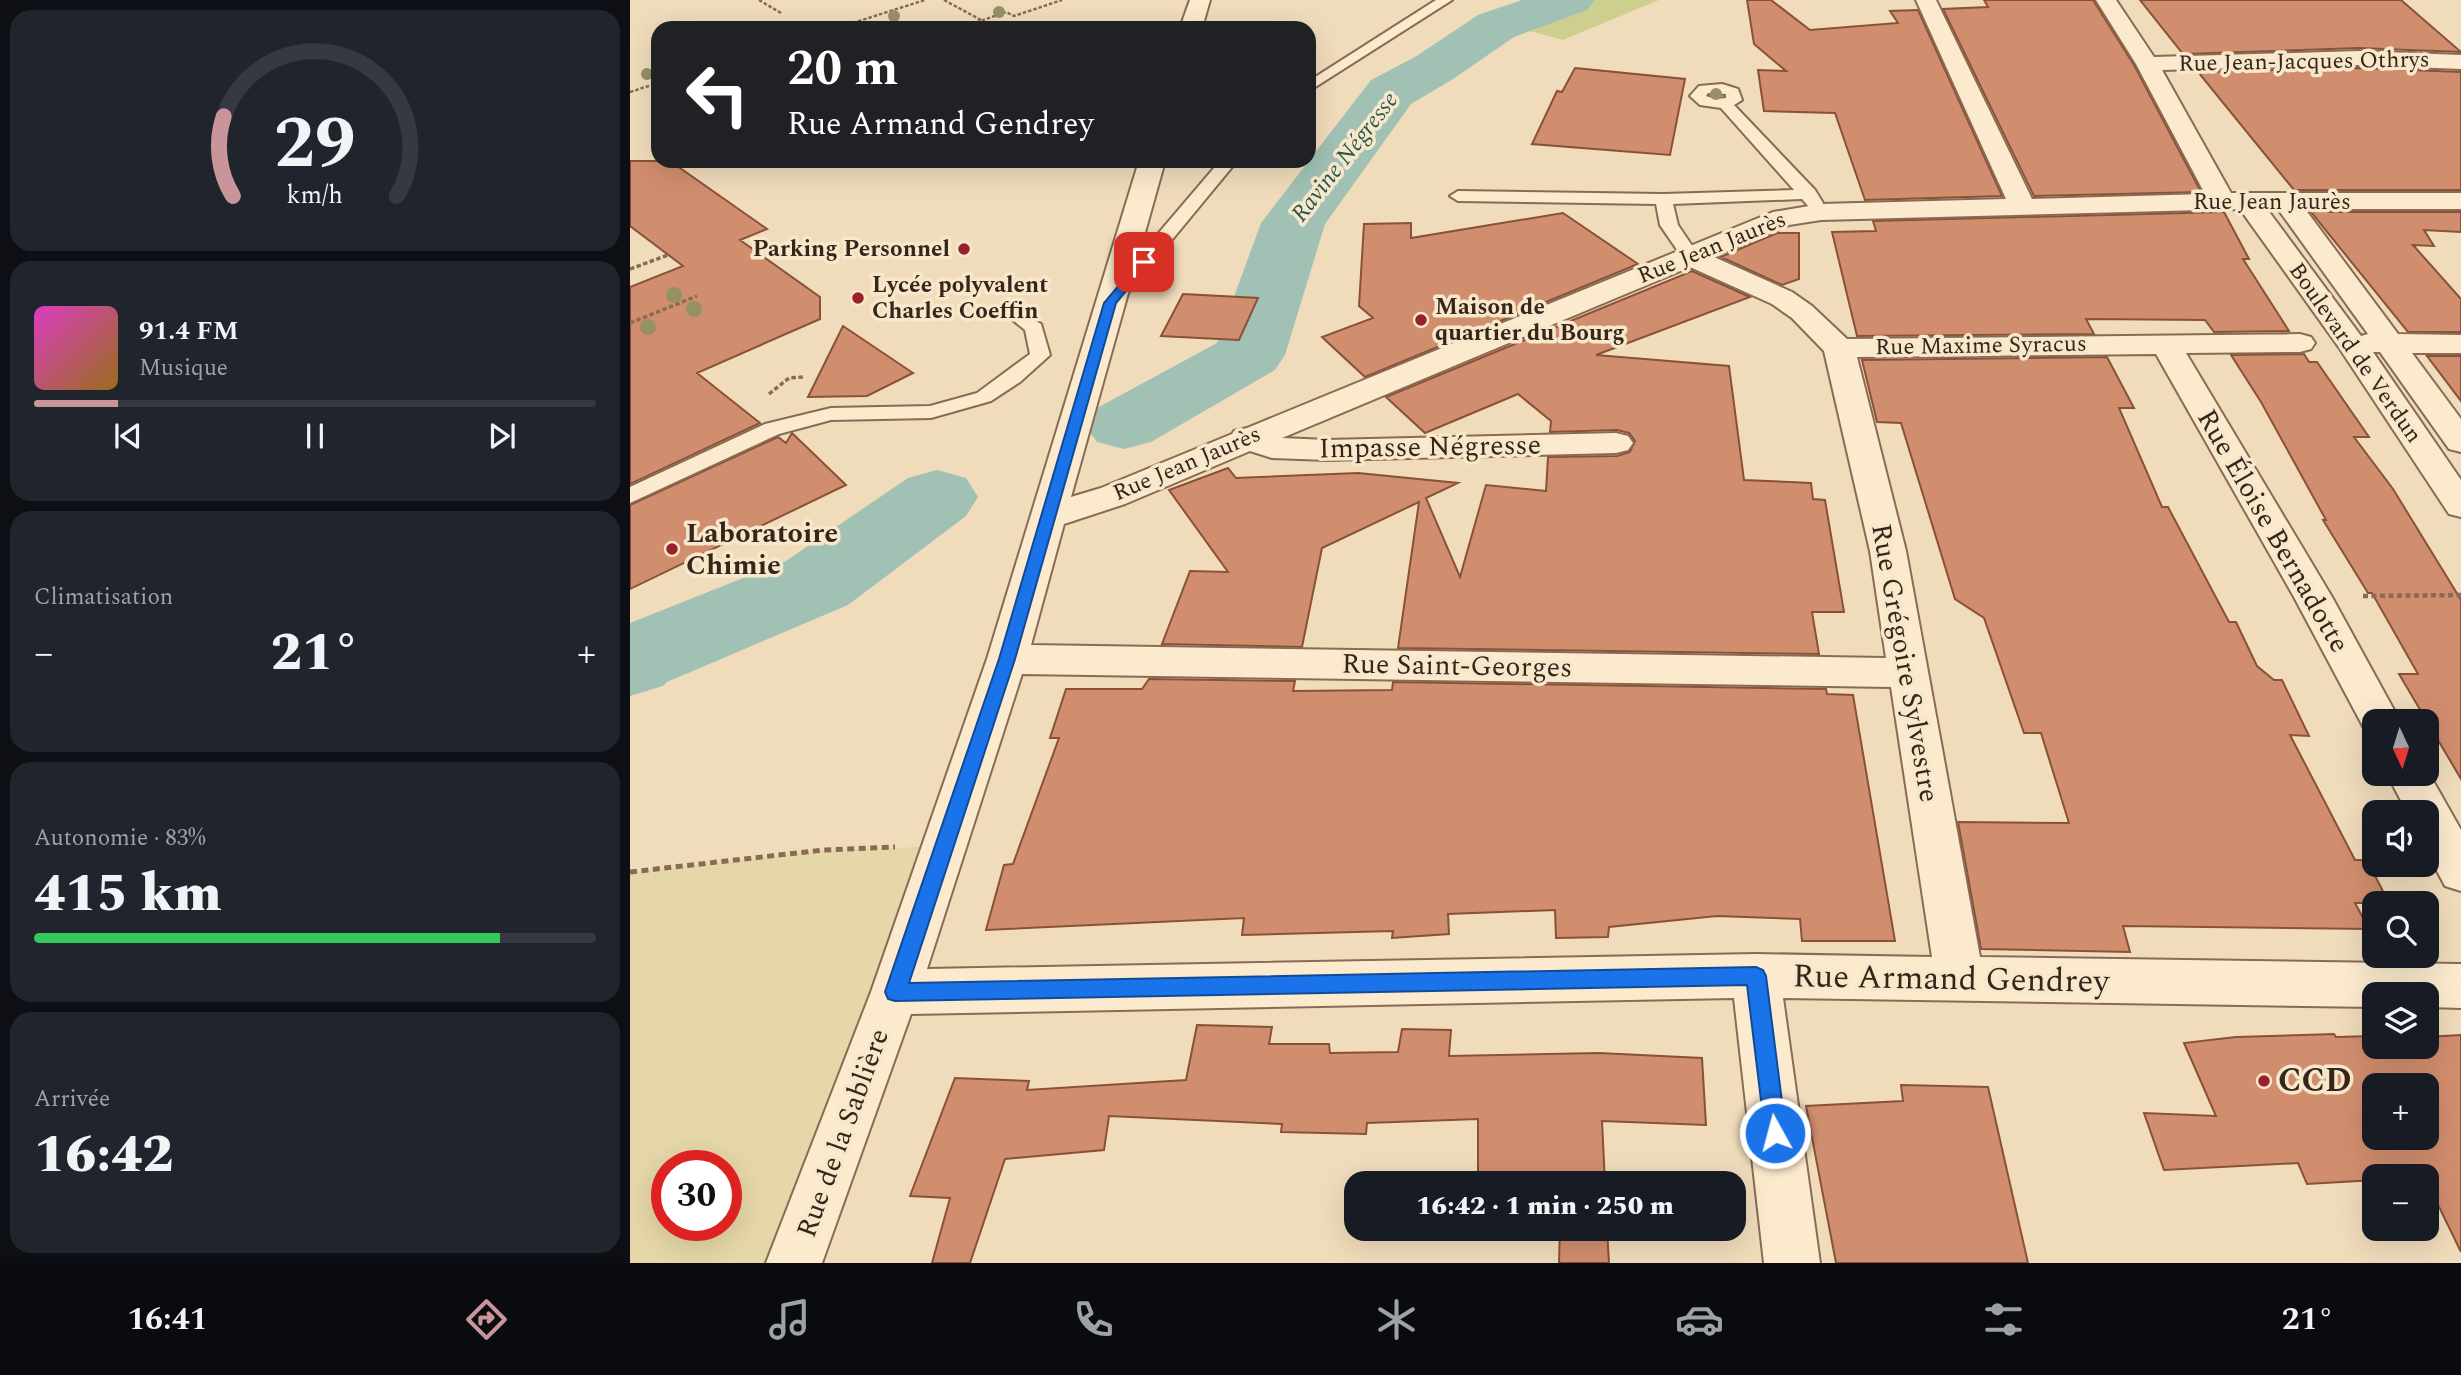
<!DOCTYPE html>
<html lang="fr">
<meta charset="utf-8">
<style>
:root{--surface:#171b24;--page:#20242c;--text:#f1f3f6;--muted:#9ea1a6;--line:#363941;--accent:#ca949b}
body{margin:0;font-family:Spectral,serif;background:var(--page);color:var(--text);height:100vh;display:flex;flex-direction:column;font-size:26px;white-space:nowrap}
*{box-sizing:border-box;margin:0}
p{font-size:23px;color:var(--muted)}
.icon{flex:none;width:38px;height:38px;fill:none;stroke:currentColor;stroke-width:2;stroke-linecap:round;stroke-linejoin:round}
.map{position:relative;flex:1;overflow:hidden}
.sheet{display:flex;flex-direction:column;gap:10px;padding:10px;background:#0d0f14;width:630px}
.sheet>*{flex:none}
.banner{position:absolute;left:21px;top:21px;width:665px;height:147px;border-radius:21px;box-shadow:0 7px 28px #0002;background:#202124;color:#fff;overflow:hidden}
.needle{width:46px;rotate:176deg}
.controls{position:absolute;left:1732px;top:709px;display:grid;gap:14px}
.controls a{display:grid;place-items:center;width:77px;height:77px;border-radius:14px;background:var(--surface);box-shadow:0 7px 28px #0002;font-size:35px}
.speed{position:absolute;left:21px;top:1150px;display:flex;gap:14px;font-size:35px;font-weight:700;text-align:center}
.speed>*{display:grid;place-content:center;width:91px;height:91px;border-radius:50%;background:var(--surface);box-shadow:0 7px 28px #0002;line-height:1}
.speed .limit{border:10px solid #d22;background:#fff;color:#111}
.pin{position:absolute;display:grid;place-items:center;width:60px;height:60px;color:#fff;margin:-30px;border-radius:14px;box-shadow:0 4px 10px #0006}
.me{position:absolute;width:77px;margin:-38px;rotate:353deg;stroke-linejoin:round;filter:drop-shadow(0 0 5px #0008)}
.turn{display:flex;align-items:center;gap:24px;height:147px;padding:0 21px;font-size:32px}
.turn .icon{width:91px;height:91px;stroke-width:2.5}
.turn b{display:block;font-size:49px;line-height:60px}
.big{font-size:52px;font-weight:800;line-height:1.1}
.sheet .widget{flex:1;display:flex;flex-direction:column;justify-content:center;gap:10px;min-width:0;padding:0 24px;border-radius:21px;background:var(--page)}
.sheet .dial{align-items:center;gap:0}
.dial svg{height:182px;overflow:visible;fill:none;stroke:var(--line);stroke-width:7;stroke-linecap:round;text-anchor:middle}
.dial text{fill:var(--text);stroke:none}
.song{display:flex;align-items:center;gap:21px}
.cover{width:84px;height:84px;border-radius:10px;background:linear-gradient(135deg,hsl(310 70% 55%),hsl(40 70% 35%))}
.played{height:7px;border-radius:4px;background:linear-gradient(90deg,var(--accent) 15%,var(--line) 15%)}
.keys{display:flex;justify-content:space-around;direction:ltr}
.heat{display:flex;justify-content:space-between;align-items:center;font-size:38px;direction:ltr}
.charge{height:10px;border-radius:5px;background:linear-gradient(90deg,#34c759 83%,var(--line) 0)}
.trip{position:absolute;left:714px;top:1171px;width:402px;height:70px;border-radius:21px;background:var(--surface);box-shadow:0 7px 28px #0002;font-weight:800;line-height:70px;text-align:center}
.tabs{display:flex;height:112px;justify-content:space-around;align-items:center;background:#090b0e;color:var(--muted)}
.tabs .icon{width:49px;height:49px}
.tabs .selected{color:var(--accent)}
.tabs b{font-size:32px;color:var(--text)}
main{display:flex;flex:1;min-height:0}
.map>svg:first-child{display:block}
</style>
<main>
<section class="sheet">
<div class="widget dial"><svg viewBox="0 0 100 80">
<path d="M14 69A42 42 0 1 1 86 69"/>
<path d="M14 69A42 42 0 0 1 10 34" stroke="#ca949b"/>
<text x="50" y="56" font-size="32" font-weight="700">29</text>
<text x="50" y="72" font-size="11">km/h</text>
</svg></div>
<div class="widget">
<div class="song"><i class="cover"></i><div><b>91.4 FM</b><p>Musique</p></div></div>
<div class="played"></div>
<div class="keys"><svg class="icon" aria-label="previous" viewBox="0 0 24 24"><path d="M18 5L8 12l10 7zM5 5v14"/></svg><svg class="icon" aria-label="pause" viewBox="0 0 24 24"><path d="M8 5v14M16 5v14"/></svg><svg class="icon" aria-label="next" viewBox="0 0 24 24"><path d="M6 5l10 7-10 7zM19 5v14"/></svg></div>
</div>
<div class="widget"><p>Climatisation</p>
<div class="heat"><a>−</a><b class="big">21°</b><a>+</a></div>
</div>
<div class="widget"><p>Autonomie · 83%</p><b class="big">415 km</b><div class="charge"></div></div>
<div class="widget"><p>Arrivée</p><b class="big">16:42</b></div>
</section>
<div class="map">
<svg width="1831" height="1263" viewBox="0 0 1831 1263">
<rect width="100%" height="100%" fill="#f0dcbb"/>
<!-- farmland -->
<path fill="#e6d7a8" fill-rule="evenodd" d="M 315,846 L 162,1263 L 0,1263 L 0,872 L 193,850 ZM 37,1166 L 96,1166 L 96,1225 L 37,1225 Z"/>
<!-- green -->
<path fill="#cdcf8f" d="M 894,0 L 1029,0 L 933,40 L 848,17 Z"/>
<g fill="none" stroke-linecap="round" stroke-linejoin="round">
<!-- river -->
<path fill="#a0c1b4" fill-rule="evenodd" d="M 892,0 L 965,0 L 957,10 L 884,37 L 823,79 L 781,104 L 695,224 L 655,355 L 645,370 L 521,442 L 494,449 L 467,442 L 455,425 L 467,408 L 587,343 L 631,223 L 741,80 L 785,57 L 848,15 Z
M 307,470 L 336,478 L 348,497 L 336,516 L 218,605 L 37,682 L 33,686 L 0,696 L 0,623 L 156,561 L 278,478 Z"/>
</g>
<!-- building -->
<path fill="#d18e6e" stroke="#895138" stroke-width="2" fill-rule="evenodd" d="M 1117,0 L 1141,0 L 1180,30 L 1268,23 L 1260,11 L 1288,10 L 1372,196 L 1235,200 L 1205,113 L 1134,111 L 1128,70 L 1156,71 L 1124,44 Z
M 1354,0 L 1463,0 L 1504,65 L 1571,192 L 1404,196 L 1313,9 L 1358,7 Z
M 1510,0 L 1771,0 L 1831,52 L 1729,48 L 1553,54 Z
M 945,68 L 1055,79 L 1040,155 L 902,144 L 927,91 L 932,92 Z
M 1729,68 L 1831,72 L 1831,190 L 1664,190 L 1568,72 Z
M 0,161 L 40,161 L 137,229 L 110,240 L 190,297 L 190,319 L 67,373 L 130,423 L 0,484 L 0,287 L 53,266 L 0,226 Z
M 1594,212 L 1619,259 L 1613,259 L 1659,331 L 1584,332 L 1575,320 L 1456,319 L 1464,334 L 1227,336 L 1202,232 L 1246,231 L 1243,221 Z
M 1681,212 L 1831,212 L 1831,232 L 1794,230 L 1804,246 L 1783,245 L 1831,299 L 1831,332 L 1778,332 Z
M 933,213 L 1008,264 L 735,377 L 692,337 L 743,318 L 729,306 L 734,224 L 781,223 L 781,238 Z
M 1147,233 L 1169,233 L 1169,279 L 1152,285 L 1091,257 Z
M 1062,271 L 1120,297 L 966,355 L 1099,366 L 1114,480 L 1181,483 L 1183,499 L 1195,500 L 1214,612 L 1182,612 L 1189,654 L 768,648 L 789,502 L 692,548 L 672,647 L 532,644 L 560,571 L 598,572 L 539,490 L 598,468 L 606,478 L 728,473 L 828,483 L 796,498 L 830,577 L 856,485 L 916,491 L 918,457 L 987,456 L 1000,452 L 1005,441 L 999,433 L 987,430 L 920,432 L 921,421 L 888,394 L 795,433 L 756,397 Z
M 553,294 L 628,298 L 609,340 L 531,336 Z
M 213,326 L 283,373 L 237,396 L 178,397 Z
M 1674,354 L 1679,362 L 1687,362 L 1739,437 L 1724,437 L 1763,489 L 1831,600 L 1831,779 L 1769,674 L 1788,674 L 1742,593 L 1738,593 L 1693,520 L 1696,520 L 1631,402 L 1601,355 Z
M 1797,356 L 1831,356 L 1831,401 Z
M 1477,357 L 1504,408 L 1489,408 L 1532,507 L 1538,507 L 1599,622 L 1606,622 L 1627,666 L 1644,680 L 1652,680 L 1679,736 L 1660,735 L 1725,860 L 1737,860 L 1759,903 L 1725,903 L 1739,929 L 1493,926 L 1500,952 L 1351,949 L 1328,822 L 1439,823 L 1411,733 L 1394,733 L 1354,618 L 1325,599 L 1271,423 L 1247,422 L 1232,360 Z
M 162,433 L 216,485 L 0,589 L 0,505 L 148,437 L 156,443 Z
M 519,679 L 665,681 L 663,691 L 762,690 L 763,682 L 1196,689 L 1197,694 L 1223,695 L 1265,941 L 1172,941 L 1170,919 L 1087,916 L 979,927 L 978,937 L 926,938 L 925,910 L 818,914 L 819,934 L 762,938 L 763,931 L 612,935 L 614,918 L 356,930 L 374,865 L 383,864 L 429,738 L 420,738 L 436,689 L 512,689 Z
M 567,1025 L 642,1027 L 639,1044 L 699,1044 L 700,1053 L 768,1052 L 772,1029 L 821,1030 L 819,1056 L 969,1053 L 1072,1058 L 1076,1125 L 972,1121 L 975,1183 L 848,1183 L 848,1119 L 737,1123 L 736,1134 L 651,1132 L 652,1124 L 479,1116 L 474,1150 L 375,1159 L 340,1263 L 302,1263 L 320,1198 L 280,1196 L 325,1078 L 399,1081 L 397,1090 L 556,1080 Z
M 1704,1034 L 1706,1037 L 1745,1036 L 1745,1046 L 1797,1046 L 1797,1037 L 1831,1035 L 1831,1252 L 1797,1182 L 1797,1176 L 1745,1176 L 1745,1180 L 1677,1184 L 1668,1163 L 1534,1170 L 1514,1113 L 1586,1116 L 1554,1043 L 1606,1037 ZM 1745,1085 L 1797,1085 L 1797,1138 L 1745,1138 Z
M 1271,1085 L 1358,1087 L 1398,1263 L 1206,1263 L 1176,1106 L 1273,1101 Z
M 930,1228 L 977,1228 L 979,1263 L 929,1263 Z"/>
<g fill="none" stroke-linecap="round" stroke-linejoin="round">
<!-- lane casing -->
<g stroke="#886b54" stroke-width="4">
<path id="lane" d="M 806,0 L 822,0 L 679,91 L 679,81 Z
M 1092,84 L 1108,89 L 1112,100 L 1104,105 L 1185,190 L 1193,203 L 1191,207 L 1179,207 L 1172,199 L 1043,204 L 1048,225 L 1069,256 L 1060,261 L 1054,260 L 1030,225 L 1026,204 L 828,201 L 820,196 L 828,191 L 1033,194 L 1164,190 L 1091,108 L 1070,105 L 1060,96 L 1069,86 ZM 1078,93 L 1096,94 L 1096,98 L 1085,99 L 1076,96 Z
M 590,161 L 607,161 L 489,304 L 475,304 L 473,300 L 475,296 Z
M 388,311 L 411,324 L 420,355 L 390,382 L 361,401 L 301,418 L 201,420 L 149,434 L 0,503 L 0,487 L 135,424 L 201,408 L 300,406 L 347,393 L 400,354 L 395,330 L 379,317 Z"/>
</g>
<!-- street casing -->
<g stroke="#886b54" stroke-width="4">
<path id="street" d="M 560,0 L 580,0 L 572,28 L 550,28 Z
M 1286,0 L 1306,0 L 1402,199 L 1575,194 L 1506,64 L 1466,0 L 1486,0 L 1524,57 L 1729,51 L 1831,55 L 1831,69 L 1729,65 L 1532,70 L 1601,193 L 1831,193 L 1831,209 L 1675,209 L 1768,334 L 1831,335 L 1831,353 L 1782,353 L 1831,419 L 1831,452 L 1819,449 L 1750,352 L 1743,352 L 1831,480 L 1831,517 L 1819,514 L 1708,346 L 1610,209 L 1191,220 L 1159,225 L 1084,257 L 1162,292 L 1182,306 L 1217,339 L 1670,334 L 1681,337 L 1685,343 L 1681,349 L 1670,352 L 1556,353 L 1702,597 L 1770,721 L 1745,721 L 1745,735 L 1736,732 L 1664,597 L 1526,354 L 1227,357 L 1276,551 L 1350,957 L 1831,964 L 1831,1008 L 1797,1007 L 1797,994 L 1745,994 L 1745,1007 L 1153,998 L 1190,1263 L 1134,1263 L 1104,998 L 281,1014 L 192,1263 L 136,1263 L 241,992 L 357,659 L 509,161 L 535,161 L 441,497 L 471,488 L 602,434 L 604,431 L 617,428 L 1143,212 L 1191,204 L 1376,199 ZM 1637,209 L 1648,209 L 1738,334 L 1731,336 ZM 1060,267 L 1142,304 L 1162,318 L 1194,351 L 1240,551 L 1256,658 L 401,645 L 434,524 L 495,504 L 620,451 L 642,458 L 697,460 L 986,453 L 998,450 L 1003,443 L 998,436 L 986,433 L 697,440 L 652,438 ZM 392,674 L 1261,687 L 1302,957 L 1126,954 L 297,969 Z
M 1797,770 L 1831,830 L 1831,891 L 1815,886 L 1797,852 L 1797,812 L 1777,812 L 1757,774 L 1797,774 Z"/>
</g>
<!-- path-far3 -->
<path stroke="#886b54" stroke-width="2.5" stroke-dasharray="3.5 2" stroke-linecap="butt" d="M 129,0 L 151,13
M 314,0 L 351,20
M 207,28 L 295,0
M 331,28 L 376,12 L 384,16 L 432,0
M 0,92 L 28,83"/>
<!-- path-far2 -->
<path stroke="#886b54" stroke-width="3.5" stroke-dasharray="4.5 2.5" stroke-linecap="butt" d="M 0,269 L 38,255
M 0,323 L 67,296
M 139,394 L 159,378 L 174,377"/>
<!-- path-far1 -->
<path stroke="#886b54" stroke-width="4.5" stroke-dasharray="5 3.5" stroke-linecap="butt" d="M 1733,596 L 1831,595"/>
<!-- path -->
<path stroke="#886b54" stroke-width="5" stroke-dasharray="7 4.5" stroke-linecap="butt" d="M 0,872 L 193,850 L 265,847"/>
<!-- lane -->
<use href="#lane" fill="#fbeace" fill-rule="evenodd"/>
<!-- street -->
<use href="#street" fill="#fbeace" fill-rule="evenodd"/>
</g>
<!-- trees -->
<g fill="#969165">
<circle cx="369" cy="12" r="6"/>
<circle cx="264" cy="16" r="6"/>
<circle cx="17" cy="74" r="6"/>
<circle cx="1086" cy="94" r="6"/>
<circle cx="44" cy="295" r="8"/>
<circle cx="64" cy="309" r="8"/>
<circle cx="18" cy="327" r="8"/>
</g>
<!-- route -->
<path fill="#1a73e8" stroke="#114b97" stroke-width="2" d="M 510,260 L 520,262 L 486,303 L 385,659 L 279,983 L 1126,967 L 1133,970 L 1136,976 L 1156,1133 L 1153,1140 L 1145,1143 L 1138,1140 L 1135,1133 L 1117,985 L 265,1001 L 258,999 L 255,992 L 369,659 L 474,303 Z"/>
<!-- markers -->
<g fill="#9b202c" stroke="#f7e7cb" stroke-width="2.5">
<circle cx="334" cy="249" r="7"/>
<circle cx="228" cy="298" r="7"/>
<circle cx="791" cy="320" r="7"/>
<circle cx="42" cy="549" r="7"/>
<circle cx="1634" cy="1081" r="7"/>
</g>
<g text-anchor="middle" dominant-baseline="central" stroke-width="7" stroke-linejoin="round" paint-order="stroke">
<!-- far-street labels -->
<g font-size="23" fill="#36251a" stroke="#f7e7cb">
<text transform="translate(1674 62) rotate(-1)">Rue Jean-Jacques Othrys</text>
<text x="1642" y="202">Rue Jean Jaurès</text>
<text transform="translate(1082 248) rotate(-22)">Rue Jean Jaurès</text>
<text transform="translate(1351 346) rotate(-1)">Rue Maxime Syracus</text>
<text transform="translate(1725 353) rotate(55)">Boulevard de Verdun</text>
<text transform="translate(557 464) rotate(-23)">Rue Jean Jaurès</text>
</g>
<!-- far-poi labels -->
<g font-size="23" font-weight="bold" fill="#36251a" stroke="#f7e7cb" text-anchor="start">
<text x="320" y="249" text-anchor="end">Parking Personnel</text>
<text x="242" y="285">Lycée polyvalent<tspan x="242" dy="26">Charles Coeffin</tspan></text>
<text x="805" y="307">Maison de<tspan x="805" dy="26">quartier du Bourg</tspan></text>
</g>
<!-- far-water labels -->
<g font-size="24" font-style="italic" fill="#285750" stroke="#f7e7cb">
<text transform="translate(715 157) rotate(-52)">Ravine Négresse</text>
</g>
<!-- street labels -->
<g font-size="28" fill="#36251a" stroke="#f7e7cb">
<text transform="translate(800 447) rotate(-1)">Impasse Négresse</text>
<text transform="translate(1643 531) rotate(60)">Rue Éloise Bernadotte</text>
<text transform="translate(1275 663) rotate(80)">Rue Grégoire Sylvestre</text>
<text transform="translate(827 666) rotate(1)">Rue Saint-Georges</text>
<text transform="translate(213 1133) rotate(-70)">Rue de la Sablière</text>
</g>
<!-- poi labels -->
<g font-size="28" font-weight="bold" fill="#36251a" stroke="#f7e7cb" text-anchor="start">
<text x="56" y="533">Laboratoire<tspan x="56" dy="32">Chimie</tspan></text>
</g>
<!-- near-street labels -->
<g font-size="33" fill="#36251a" stroke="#f7e7cb">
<text transform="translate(1321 979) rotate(1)">Rue Armand Gendrey</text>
</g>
<!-- near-poi labels -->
<g font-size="33" font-weight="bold" fill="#36251a" stroke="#f7e7cb" text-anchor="start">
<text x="1648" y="1081">CCD</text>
</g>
</g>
</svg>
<div class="controls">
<a><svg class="needle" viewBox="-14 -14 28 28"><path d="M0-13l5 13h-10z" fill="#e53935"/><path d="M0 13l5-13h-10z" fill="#9ea1a6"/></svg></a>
<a><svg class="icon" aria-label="sound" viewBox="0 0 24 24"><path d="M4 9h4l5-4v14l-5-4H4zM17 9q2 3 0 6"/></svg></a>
<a><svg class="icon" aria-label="search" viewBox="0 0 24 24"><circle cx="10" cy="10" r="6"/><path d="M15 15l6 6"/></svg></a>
<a><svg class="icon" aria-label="layers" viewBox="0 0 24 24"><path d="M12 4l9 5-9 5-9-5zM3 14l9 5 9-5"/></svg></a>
<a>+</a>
<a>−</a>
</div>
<div class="speed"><div class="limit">30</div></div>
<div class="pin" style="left:514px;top:262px;background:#d93025"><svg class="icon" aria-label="arrive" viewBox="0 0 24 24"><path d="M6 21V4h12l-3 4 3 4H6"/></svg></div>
<svg class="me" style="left:1145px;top:1133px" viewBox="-20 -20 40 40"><circle r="17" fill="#1a73e8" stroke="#fff" stroke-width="3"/><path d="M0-11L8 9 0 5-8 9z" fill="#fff"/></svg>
<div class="trip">16:42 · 1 min · 250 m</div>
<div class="banner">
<div class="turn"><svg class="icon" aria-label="left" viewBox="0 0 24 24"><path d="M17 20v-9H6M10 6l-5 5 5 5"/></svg><div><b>20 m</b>Rue Armand Gendrey</div></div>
</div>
</div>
</main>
<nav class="tabs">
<b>16:41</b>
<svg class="icon selected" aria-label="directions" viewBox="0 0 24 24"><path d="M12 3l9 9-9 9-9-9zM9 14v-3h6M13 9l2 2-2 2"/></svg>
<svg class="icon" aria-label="music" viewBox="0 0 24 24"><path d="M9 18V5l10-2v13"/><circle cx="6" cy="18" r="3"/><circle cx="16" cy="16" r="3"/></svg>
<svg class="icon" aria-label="phone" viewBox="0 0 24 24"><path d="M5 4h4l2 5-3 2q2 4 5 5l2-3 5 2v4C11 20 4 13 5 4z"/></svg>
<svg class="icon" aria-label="climate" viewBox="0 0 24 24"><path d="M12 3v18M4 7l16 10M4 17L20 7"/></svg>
<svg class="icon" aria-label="car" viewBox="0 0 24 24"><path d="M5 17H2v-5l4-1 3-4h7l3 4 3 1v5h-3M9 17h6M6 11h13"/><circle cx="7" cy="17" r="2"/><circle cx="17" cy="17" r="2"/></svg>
<svg class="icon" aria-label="filters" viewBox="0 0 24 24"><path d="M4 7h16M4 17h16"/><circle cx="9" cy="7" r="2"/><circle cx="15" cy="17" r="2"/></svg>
<b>21°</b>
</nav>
